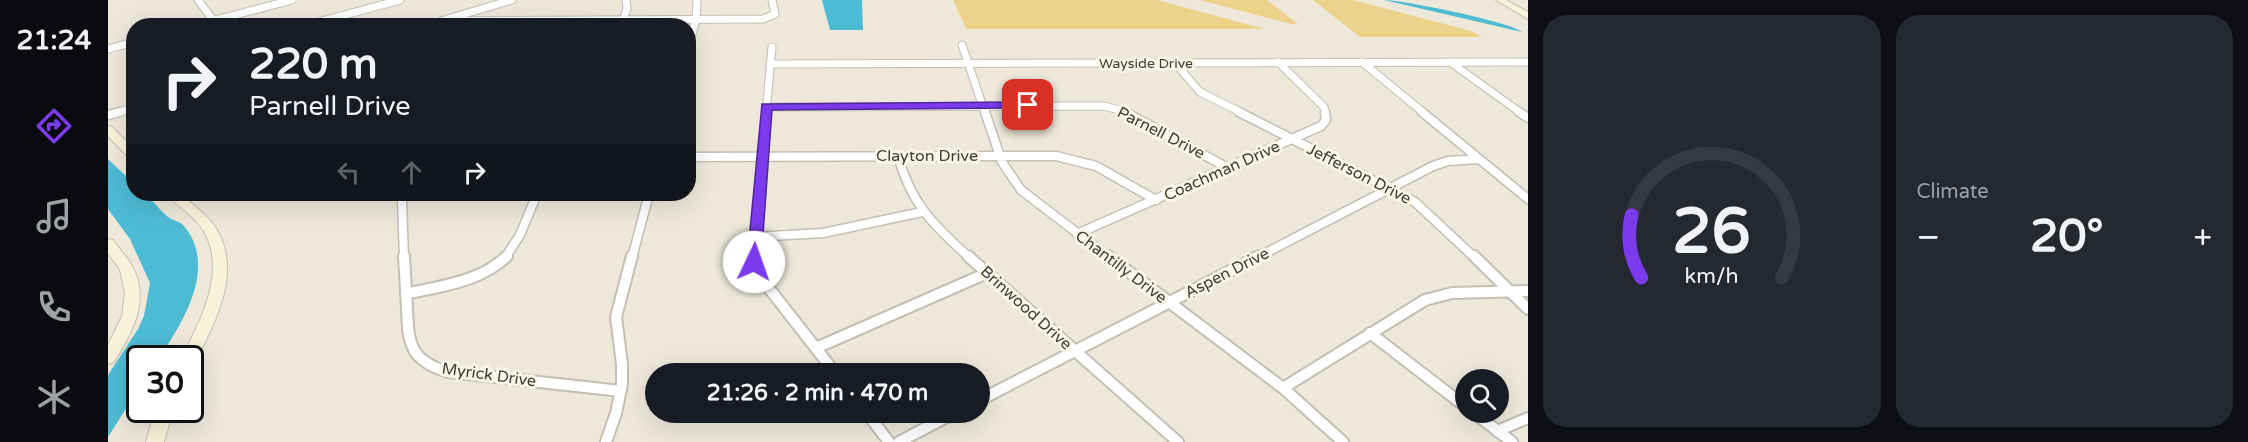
<!DOCTYPE html>
<meta charset="utf-8">
<style>
:root{--surface:#171b24;--page:#242831;--text:#f1f3f6;--muted:#9ea1a6;--line:#363941;--accent:#7c3aed}
body{margin:0;font-family:"Varela Round",sans-serif;background:var(--page);color:var(--text);height:100vh;display:flex;flex-direction:column;font-size:22px;white-space:nowrap}
*{box-sizing:border-box;margin:0}
p{font-size:20px;color:var(--muted)}
.icon{flex:none;width:33px;height:33px;fill:none;stroke:currentColor;stroke-width:2;stroke-linecap:round;stroke-linejoin:round}
.map{position:relative;flex:1;overflow:hidden}
.side{display:flex;flex-direction:column;gap:15px;padding:15px;background:#0d0f14;width:720px}
.side>*{flex:none}
.guide{position:absolute;left:18px;top:18px;width:570px;height:183px;border-radius:24px;box-shadow:0 6px 24px #0002;background:#171b24;color:var(--text);overflow:hidden}
.controls{position:absolute;left:1347px;top:369px;display:grid;gap:12px}
.controls a{display:grid;place-items:center;width:54px;height:54px;border-radius:50%;background:var(--surface);box-shadow:0 6px 24px #0002;font-size:30px}
.speed{position:absolute;left:18px;top:345px;display:flex;gap:12px;font-size:30px;font-weight:700;text-align:center}
.speed>*{display:grid;place-content:center;width:78px;height:78px;border-radius:50%;background:var(--surface);box-shadow:0 6px 24px #0002;line-height:1}
.speed .limit{border:3px solid #111;border-radius:9px;background:#fff;color:#111}
.pin{position:absolute;display:grid;place-items:center;width:51px;height:51px;color:#fff;margin:-26px;border-radius:12px;box-shadow:0 3px 9px #0006}
.me{position:absolute;width:66px;margin:-33px;rotate:3deg;stroke-linejoin:round;filter:drop-shadow(0 0 4px #0008)}
.turn{display:flex;align-items:center;gap:21px;height:126px;padding:0 24px;font-size:27px}
.turn .icon{width:78px;height:78px;stroke-width:2.5}
.turn b{display:block;font-size:42px;line-height:51px}
.lanes{display:flex;align-items:center;height:57px;padding:0 24px;background:#0003;justify-content:center;gap:30px;direction:ltr}
.lanes .off{opacity:.35}
.big{font-size:45px;font-weight:700;line-height:1.1}
.side .card{flex:1;display:flex;flex-direction:column;justify-content:center;gap:9px;min-width:0;padding:0 21px;border-radius:24px;background:var(--page)}
.side .dial{align-items:center;gap:0}
.dial svg{height:156px;overflow:visible;fill:none;stroke:var(--line);stroke-width:7;stroke-linecap:round;text-anchor:middle}
.dial text{fill:var(--text);stroke:none}
.heat{display:flex;justify-content:space-between;align-items:center;font-size:33px;direction:ltr}
.side .tiles{flex:1;display:grid;gap:15px;grid-template-columns:repeat(2,1fr)}
.trip{position:absolute;left:537px;top:363px;width:345px;height:60px;border-radius:30px;background:var(--surface);box-shadow:0 6px 24px #0002;font-weight:700;line-height:60px;text-align:center}
main{display:flex;flex:1;min-height:0}
.dock{display:flex;flex-direction:column;width:108px;justify-content:space-around;align-items:center;background:#090b0e;color:var(--muted)}
.dock .icon{width:42px;height:42px}
.dock .on{color:var(--accent)}
.dock b{font-size:27px;color:var(--text)}
.map>svg:first-child{display:block}
</style>
<main>
<nav class="dock">
<b>21:24</b>
<svg class="icon on" aria-label="directions" viewBox="0 0 24 24"><path d="M12 3l9 9-9 9-9-9zM9 14v-3h6M13 9l2 2-2 2"/></svg>
<svg class="icon" aria-label="music" viewBox="0 0 24 24"><path d="M9 18V5l10-2v13"/><circle cx="6" cy="18" r="3"/><circle cx="16" cy="16" r="3"/></svg>
<svg class="icon" aria-label="phone" viewBox="0 0 24 24"><path d="M5 4h4l2 5-3 2q2 4 5 5l2-3 5 2v4C11 20 4 13 5 4z"/></svg>
<svg class="icon" aria-label="climate" viewBox="0 0 24 24"><path d="M12 3v18M4 7l16 10M4 17L20 7"/></svg>
</nav>
<div class="map">
<svg width="1420" height="442" viewBox="0 0 1420 442">
<rect width="100%" height="100%" fill="#ede8da"/>
<!-- green -->
<path fill="#ecd28b" d="M 845,0 L 1049,0 L 1157,29 L 858,29 Z
M 1092,0 L 1159,0 L 1190,24 L 1183,24 Z
M 1205,0 L 1245,0 L 1363,31 L 1374,37 L 1252,37 Z"/>
<!-- water -->
<path fill="#4ebbd5" d="M 714,0 L 754,0 L 755,30 L 722,30 Z
M 1276,0 C 1295,0 1403,22 1414,32 Z
M 0,159 L 25,183 L 26,194 L 37,194 C 45,201 52,210 60,217 C 65,221 72,221 76,226 C 110,267 75,322 51,358 L 32,358 L 31,388 L 0,437 L 0,375 L 30,329 L 36,316 L 42,283 L 22,239 L 0,209 Z"/>
<g fill="none" stroke-linecap="round" stroke-linejoin="round">
<!-- street-far2 casing -->
<g stroke="#c4bfb2" stroke-width="9">
<path id="street-far2" d="M 90,0 L 105,20
M 333,21 L 655,19 L 667,14 L 664,0
M 515,21 L 519,8 L 518,0
M 85,26 L 184,0
M 196,26 L 292,0
M 326,26 L 339,19 L 404,0
M 854,45 L 877,113
M 0,49 L 26,42
M 580,49 L 588,19 L 589,0
M 1170,62 L 1216,107 L 1217,113
M 1254,62 L 1316,113
M 1342,62 L 1413,113
M 1067,63 L 1092,92 L 1134,113
M 662,64 L 1420,62
M 658,107 L 996,106 L 1022,113
M 7,113 L 26,108
M 658,113 L 664,47"/>
</g>
<!-- street-far1 casing -->
<g stroke="#c4bfb2" stroke-width="11">
<path id="street-far1" d="M 877,112 L 894,162 L 913,190 L 1002,258
M 1017,112 L 1120,168
M 1131,112 L 1307,202 L 1367,258
M 1314,112 L 1420,199
M 1411,112 L 1420,118
M 0,115 L 12,112
M 790,156 C 803,204 826,226 862,258
M 580,157 L 948,156 L 988,166 L 1048,200
M 296,194 L 294,200 L 296,258
M 969,234 L 1213,126 L 1218,120 L 1217,112
M 647,237 L 715,233 L 814,212
M 397,258 L 412,235 L 429,194
M 524,258 L 541,194
M 646,258 L 659,112
M 1148,258 L 1325,166 L 1340,161 L 1371,159"/>
</g>
<!-- street casing -->
<g stroke="#c4bfb2" stroke-width="14">
<path id="street" d="M 296,256 C 297,273 298,291 299,308 C 300,343 302,361 340,372 L 513,391
M 646,256 L 646,262 L 653,278 L 728,374
M 860,256 L 1070,442
M 1000,256 L 1175,388 L 1235,442
M 1366,256 L 1420,309
M 298,294 C 332,286 373,282 399,256
M 1262,333 L 1358,407
M 708,348 L 879,273
M 1175,388 L 1317,300 L 1344,293 L 1420,291
M 872,400 L 1151,256
M 758,412 L 781,442
M 1365,412 L 1404,442
M 1389,431 L 1420,418
M 498,442 L 508,413 L 514,384 L 514,364 L 508,317 L 524,256
M 791,442 L 848,412"/>
</g>
<!-- secondary casing -->
<g stroke="#c4bfb2" stroke-width="2">
<path id="secondary" d="M 1388,0 L 1398,0 L 1420,12 L 1420,19 Z
M 0,126 L 4,127 L 26,149 L 26,160 L 22,159 L 0,136 Z
M 59,194 L 72,194 C 85,205 100,215 109,230 C 133,271 109,320 89,358 L 87,362 L 82,364 L 82,358 L 73,358 C 92,322 120,270 95,230 C 86,215 69,207 59,194 Z
M 0,239 L 5,240 C 11,249 19,257 24,266 C 43,300 24,333 6,362 L 0,364 L 0,345 L 14,316 L 17,293 L 12,270 L 0,253 Z
M 47,410 L 65,410 L 56,442 L 38,442 Z"/>
</g>
<!-- street-far2 -->
<use href="#street-far2" stroke="#fff" stroke-width="7"/>
<!-- street-far1 -->
<use href="#street-far1" stroke="#fff" stroke-width="8"/>
<!-- street -->
<use href="#street" stroke="#fff" stroke-width="10"/>
<!-- secondary -->
<use href="#secondary" fill="#faf1da" fill-rule="evenodd"/>
</g>
<!-- route -->
<path fill="#7c3aed" stroke="#51269a" stroke-width="1.5" d="M 920,102 L 924,103 L 924,108 L 664,110 L 653,262 L 646,267 L 639,262 L 654,104 Z"/>
<g text-anchor="middle" dominant-baseline="central" stroke-width="6" stroke-linejoin="round" paint-order="stroke">
<!-- far-street labels -->
<g font-size="14" fill="#3f3d37" stroke="#faf5e7">
<text x="1038" y="63">Wayside Drive</text>
</g>
<!-- street labels -->
<g font-size="16" fill="#3f3d37" stroke="#faf5e7">
<text transform="translate(1053 133) rotate(27)">Parnell Drive</text>
<text x="819" y="156">Clayton Drive</text>
<text transform="translate(1114 171) rotate(-24)">Coachman Drive</text>
<text transform="translate(1251 174) rotate(27)">Jefferson Drive</text>
<text transform="translate(1013 267) rotate(37)">Chantilly Drive</text>
<text transform="translate(1119 273) rotate(-27)">Aspen Drive</text>
<text transform="translate(918 308) rotate(42)">Brinwood Drive</text>
<text transform="translate(381 375) rotate(8)">Myrick Drive</text>
</g>
</g>
</svg>
<div class="controls">
<a><svg class="icon" aria-label="search" viewBox="0 0 24 24"><circle cx="10" cy="10" r="6"/><path d="M15 15l6 6"/></svg></a>
</div>
<div class="speed"><div class="limit">30</div></div>
<div class="pin" style="left:920px;top:105px;background:#d93025"><svg class="icon" aria-label="arrive" viewBox="0 0 24 24"><path d="M6 21V4h12l-3 4 3 4H6"/></svg></div>
<svg class="me" style="left:646px;top:262px" viewBox="-20 -20 40 40"><circle r="19" fill="#fff"/><path d="M0-13L10 11 0 6-10 11z" fill="#7c3aed"/></svg>
<div class="trip">21:26 · 2 min · 470 m</div>
<div class="guide">
<div class="turn"><svg class="icon" aria-label="right" viewBox="0 0 24 24"><path d="M7 20v-9h11M14 6l5 5-5 5"/></svg><div><b>220 m</b>Parnell Drive</div></div>
<div class="lanes"><svg class="icon off" aria-label="left" viewBox="0 0 24 24"><path d="M17 20v-9H6M10 6l-5 5 5 5"/></svg><svg class="icon off" aria-label="ahead" viewBox="0 0 24 24"><path d="M12 20V5M6 11l6-6 6 6"/></svg><svg class="icon" aria-label="right" viewBox="0 0 24 24"><path d="M7 20v-9h11M14 6l5 5-5 5"/></svg></div>
</div>
</div>
<section class="side">
<div class="tiles">
<div class="card dial"><svg viewBox="0 0 100 80">
<path d="M14 69A42 42 0 1 1 86 69"/>
<path d="M14 69A42 42 0 0 1 9 37" stroke="#7c3aed"/>
<text x="50" y="56" font-size="32" font-weight="700">26</text>
<text x="50" y="72" font-size="11">km/h</text>
</svg></div>
<div class="card"><p>Climate</p>
<div class="heat"><a>−</a><b class="big">20°</b><a>+</a></div>
</div>
</div>
</section>
</main>
